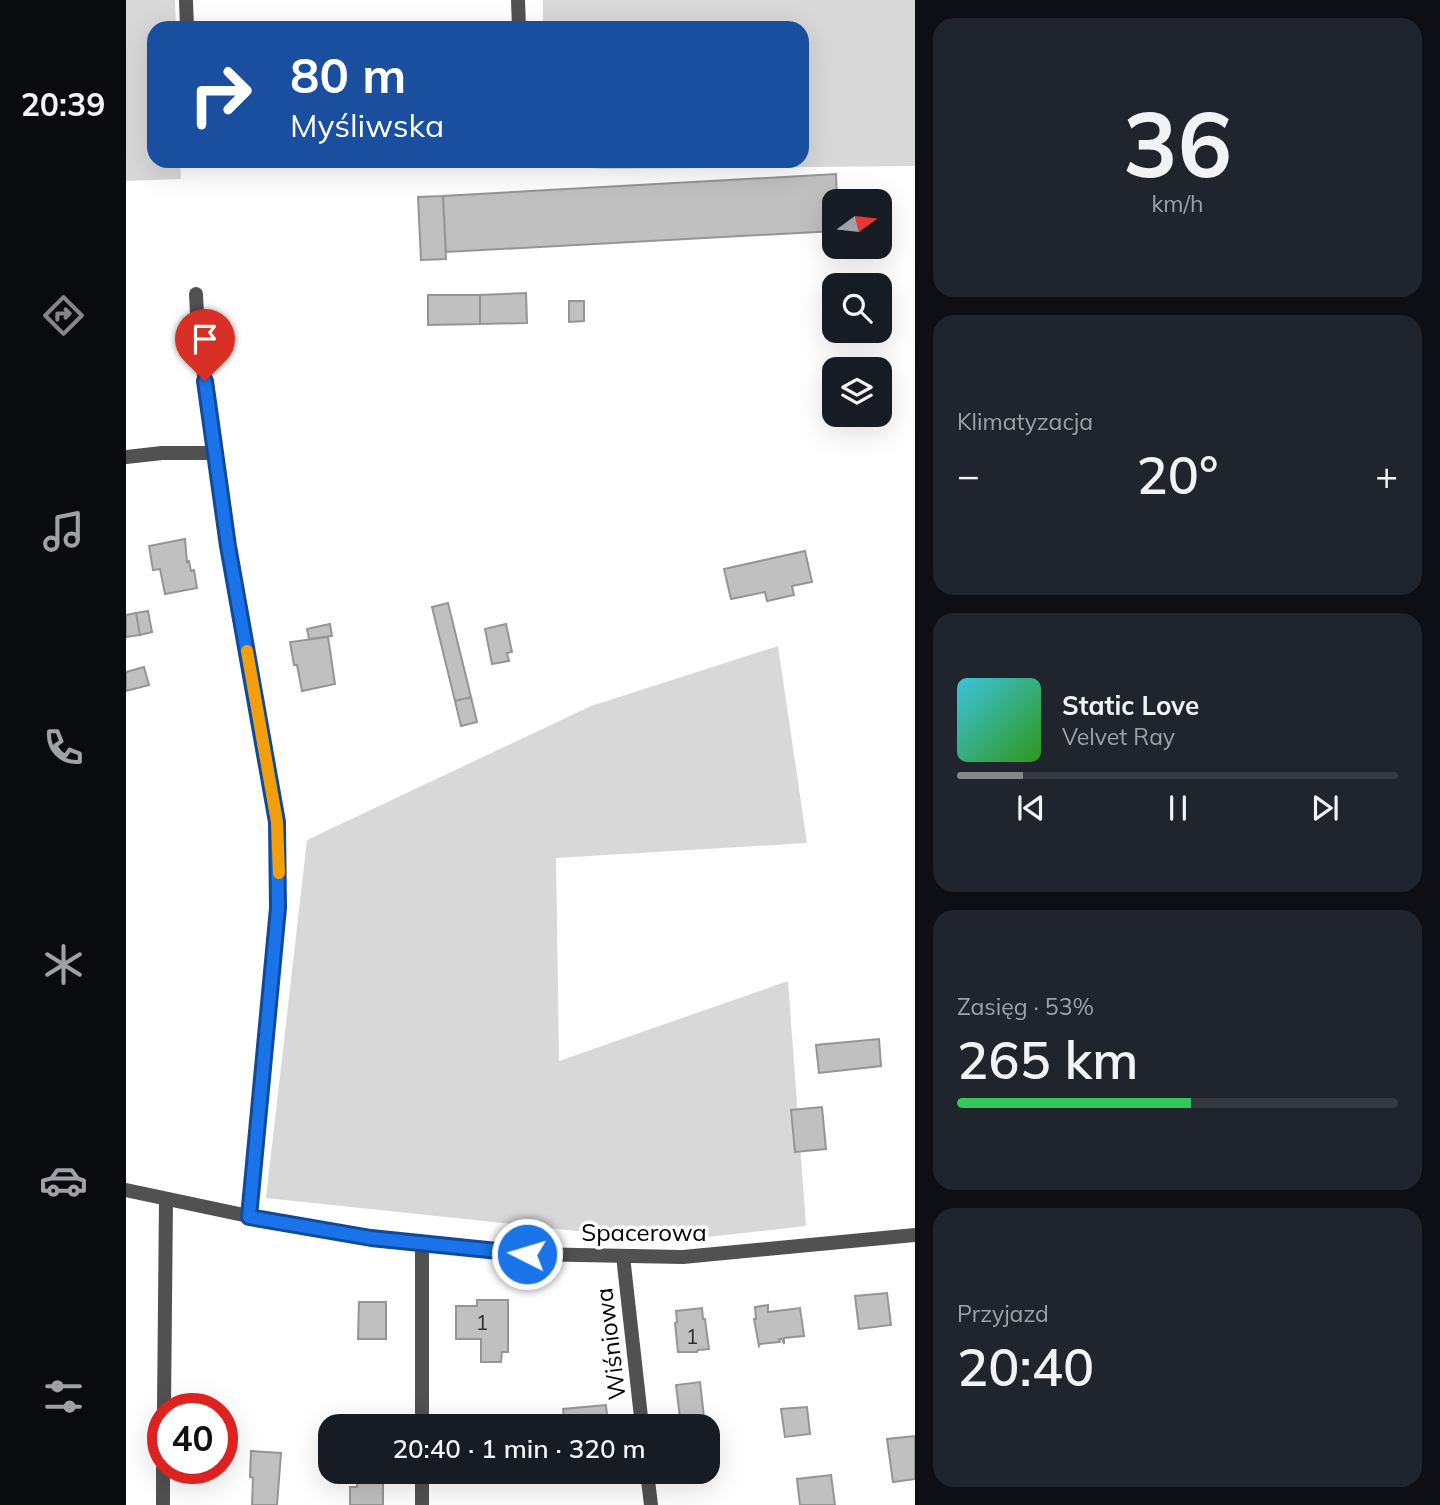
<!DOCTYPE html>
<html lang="pl">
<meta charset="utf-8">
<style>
:root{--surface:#171b24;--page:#20242c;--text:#f1f3f6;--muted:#9ea1a6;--line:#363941;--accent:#858687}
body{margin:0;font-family:Mulish,sans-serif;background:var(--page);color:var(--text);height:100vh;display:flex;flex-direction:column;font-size:26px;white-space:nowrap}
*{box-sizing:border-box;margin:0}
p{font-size:23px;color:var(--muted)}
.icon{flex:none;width:38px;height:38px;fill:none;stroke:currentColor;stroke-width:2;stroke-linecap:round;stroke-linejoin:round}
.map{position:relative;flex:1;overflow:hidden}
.drawer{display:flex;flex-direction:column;gap:18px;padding:18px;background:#0d0f14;width:525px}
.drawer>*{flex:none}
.hud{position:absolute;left:21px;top:21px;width:662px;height:147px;border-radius:21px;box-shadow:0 7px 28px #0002;background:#1a4fa0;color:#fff;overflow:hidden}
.needle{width:46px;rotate:75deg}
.tools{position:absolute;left:696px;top:189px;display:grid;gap:14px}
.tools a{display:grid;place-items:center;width:70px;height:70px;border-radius:14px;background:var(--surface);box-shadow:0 7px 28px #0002;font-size:35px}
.speed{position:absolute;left:21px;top:1393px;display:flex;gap:14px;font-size:35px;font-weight:700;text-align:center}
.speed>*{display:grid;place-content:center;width:91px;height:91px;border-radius:50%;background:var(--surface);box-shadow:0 7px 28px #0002;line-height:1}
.speed .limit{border:10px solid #d22;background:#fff;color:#111}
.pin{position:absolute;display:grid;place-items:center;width:60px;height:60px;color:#fff;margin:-72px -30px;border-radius:50% 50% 50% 0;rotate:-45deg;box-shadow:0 0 7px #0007}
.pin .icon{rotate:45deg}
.me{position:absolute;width:77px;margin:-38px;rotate:275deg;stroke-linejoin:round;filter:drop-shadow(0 0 5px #0008)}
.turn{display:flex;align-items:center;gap:24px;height:147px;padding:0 28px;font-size:32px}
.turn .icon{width:91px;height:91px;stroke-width:2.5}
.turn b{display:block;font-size:49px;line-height:60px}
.big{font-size:52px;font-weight:600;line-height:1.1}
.drawer .widget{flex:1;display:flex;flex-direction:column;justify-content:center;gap:10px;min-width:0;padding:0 24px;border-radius:21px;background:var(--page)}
.drawer .dial{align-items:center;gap:0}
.dial b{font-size:91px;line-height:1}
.song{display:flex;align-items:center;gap:21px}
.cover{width:84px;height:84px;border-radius:10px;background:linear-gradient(135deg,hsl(190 70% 55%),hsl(110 70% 35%))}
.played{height:7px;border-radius:4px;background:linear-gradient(90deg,var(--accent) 15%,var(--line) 15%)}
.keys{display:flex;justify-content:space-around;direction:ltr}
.heat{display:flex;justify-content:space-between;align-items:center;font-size:38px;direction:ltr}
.charge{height:10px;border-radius:5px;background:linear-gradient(90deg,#34c759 53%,var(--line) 0)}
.trip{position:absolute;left:192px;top:1414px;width:402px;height:70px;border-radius:21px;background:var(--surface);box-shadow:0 7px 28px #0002;font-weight:600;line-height:70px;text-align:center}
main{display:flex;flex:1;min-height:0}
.dock{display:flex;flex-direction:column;width:126px;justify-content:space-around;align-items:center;background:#090b0e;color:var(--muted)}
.dock .icon{width:49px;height:49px}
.dock .active{color:var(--accent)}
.dock b{font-size:32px;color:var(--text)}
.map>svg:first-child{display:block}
</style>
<main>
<nav class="dock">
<b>20:39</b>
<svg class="icon active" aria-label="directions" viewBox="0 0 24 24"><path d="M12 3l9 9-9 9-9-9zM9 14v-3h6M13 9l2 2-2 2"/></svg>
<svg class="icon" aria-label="music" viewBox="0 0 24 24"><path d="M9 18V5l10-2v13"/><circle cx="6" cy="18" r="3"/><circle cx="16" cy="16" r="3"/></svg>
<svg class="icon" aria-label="phone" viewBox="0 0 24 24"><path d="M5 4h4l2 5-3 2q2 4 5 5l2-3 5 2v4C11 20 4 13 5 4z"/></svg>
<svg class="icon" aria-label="climate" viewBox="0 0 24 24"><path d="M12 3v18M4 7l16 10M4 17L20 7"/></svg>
<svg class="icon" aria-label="car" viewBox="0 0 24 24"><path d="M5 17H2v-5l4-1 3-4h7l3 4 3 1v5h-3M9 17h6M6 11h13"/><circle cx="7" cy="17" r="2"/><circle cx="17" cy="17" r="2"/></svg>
<svg class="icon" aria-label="filters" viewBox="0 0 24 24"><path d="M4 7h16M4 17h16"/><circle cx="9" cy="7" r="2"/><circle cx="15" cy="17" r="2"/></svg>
</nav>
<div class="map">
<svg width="789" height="1505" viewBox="0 0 789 1505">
<rect width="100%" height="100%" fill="#fff"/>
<!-- green -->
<path fill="#d8d8d8" d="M 0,0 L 49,0 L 50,28 L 28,28 L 28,161 L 54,161 L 55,179 L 0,181 Z
M 417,0 L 789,0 L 789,166 L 475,169 L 415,162 L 676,161 L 676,28 L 417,28 Z
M 652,646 L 681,843 L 430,858 L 433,1061 L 662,981 L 680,1226 L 546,1241 L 140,1198 L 181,840 L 465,706 Z"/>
<!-- building -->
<path fill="#c0c0c0" stroke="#959595" stroke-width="2" d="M 320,23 L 350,24 L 350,28 L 320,28 Z
M 710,174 L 711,201 L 709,201 L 709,231 L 320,252 L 317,196 Z
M 317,196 L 320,259 L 295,260 L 292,197 Z
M 400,293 L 401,323 L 354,324 L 354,295 Z
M 302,295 L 354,295 L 354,324 L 302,325 Z
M 443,301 L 458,301 L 458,321 L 443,322 Z
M 59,539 L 61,562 L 63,561 L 65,571 L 68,570 L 71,588 L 39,594 L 34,569 L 27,570 L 23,546 Z
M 679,551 L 686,582 L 666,586 L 668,595 L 641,601 L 639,592 L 605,599 L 598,569 Z
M 322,603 L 345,697 L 329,701 L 306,607 Z
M 22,611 L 26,632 L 14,635 L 10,613 Z
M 10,613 L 14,635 L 0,637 L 0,615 Z
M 204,624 L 206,636 L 183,639 L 181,629 Z
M 380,624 L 386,652 L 381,653 L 383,661 L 366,664 L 359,629 Z
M 202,637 L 209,684 L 176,691 L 171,665 L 168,665 L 164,642 Z
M 18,667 L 23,685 L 0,691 L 0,672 Z
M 345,697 L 351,722 L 335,726 L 329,701 Z
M 753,1039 L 755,1066 L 693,1073 L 690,1045 Z
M 696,1107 L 700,1149 L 669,1152 L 665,1110 Z
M 761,1293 L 765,1325 L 733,1329 L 729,1296 Z
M 351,1300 L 382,1300 L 382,1352 L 376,1352 L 375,1362 L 355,1362 L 355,1339 L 330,1339 L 330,1306 L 351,1306 Z
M 233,1302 L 260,1302 L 260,1339 L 232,1339 Z
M 642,1305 L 642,1312 L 674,1308 L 678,1336 L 658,1338 L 658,1344 L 656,1339 L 653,1339 L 654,1342 L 634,1344 L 633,1346 L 628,1319 L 630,1319 L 629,1307 Z
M 576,1308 L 577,1319 L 579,1319 L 583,1349 L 572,1350 L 571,1352 L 552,1352 L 549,1323 L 551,1322 L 550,1311 Z
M 574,1382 L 579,1426 L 555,1426 L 550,1385 Z
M 480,1405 L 482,1426 L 439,1426 L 437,1409 Z
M 681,1407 L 684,1434 L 659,1437 L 655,1409 Z
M 349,1415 L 386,1415 L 386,1426 L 348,1426 Z
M 789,1436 L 789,1479 L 767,1482 L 761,1439 Z
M 125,1451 L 155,1453 L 151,1505 L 126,1505 L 127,1478 L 124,1477 Z
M 330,1472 L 397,1472 L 397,1480 L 330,1480 Z
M 257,1474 L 257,1505 L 224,1505 L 224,1487 L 231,1487 L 231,1475 Z
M 705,1475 L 709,1505 L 674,1505 L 671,1479 Z"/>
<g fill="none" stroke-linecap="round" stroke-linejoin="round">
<!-- minor -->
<path stroke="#515151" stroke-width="14" d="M 60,0 L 61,28
M 392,0 L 393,28
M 70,294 L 72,333 L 102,546 L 151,823 L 152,908 L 123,1217
M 0,457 L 36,453 L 89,453
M 296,1244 L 296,1426
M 497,1256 L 516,1426
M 38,1409 L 40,1199
M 296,1472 L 296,1505
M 521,1472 L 525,1505
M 37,1505 L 37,1468"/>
<!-- tertiary -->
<path stroke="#515151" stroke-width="14" d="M 0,1190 L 179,1228 L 296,1244 L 401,1254 L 557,1257 L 789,1235"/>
</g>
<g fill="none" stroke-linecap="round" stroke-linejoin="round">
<!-- route casing -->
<g stroke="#114b97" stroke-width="18">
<path id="route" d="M 79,381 L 102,546 L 151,822 L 152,908 L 123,1217 L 245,1238 L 401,1254"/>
</g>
<!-- route -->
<use href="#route" stroke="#1a73e8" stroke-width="12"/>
<!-- slow -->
<path stroke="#f59e0b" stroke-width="12" d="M 121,651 L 151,822 L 153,873"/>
</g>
<g text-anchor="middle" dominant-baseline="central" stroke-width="7" stroke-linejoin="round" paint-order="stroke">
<!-- number labels -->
<g font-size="21" fill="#303030">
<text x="356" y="1322">1</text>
<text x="566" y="1336">1</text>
</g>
<!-- street labels -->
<g font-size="24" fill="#000" stroke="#fff">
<text x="518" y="1232">Spacerowa</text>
<text transform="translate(484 1344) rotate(-97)">Wiśniowa</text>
</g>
</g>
</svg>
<div class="tools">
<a><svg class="needle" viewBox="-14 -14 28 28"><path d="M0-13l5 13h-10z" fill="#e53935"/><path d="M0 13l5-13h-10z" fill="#9ea1a6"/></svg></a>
<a><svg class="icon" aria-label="search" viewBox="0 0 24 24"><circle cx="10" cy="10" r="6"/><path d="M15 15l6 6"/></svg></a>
<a><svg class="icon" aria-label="layers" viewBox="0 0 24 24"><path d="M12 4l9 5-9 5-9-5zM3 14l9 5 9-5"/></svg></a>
</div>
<div class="speed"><div class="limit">40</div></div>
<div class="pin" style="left:79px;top:381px;background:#d93025"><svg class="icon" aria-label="arrive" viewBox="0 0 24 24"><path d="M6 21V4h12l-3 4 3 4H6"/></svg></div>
<svg class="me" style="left:401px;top:1254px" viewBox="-20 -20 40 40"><circle r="17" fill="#1a73e8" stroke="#fff" stroke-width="3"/><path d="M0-11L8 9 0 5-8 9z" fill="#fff"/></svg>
<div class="trip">20:40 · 1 min · 320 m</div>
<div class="hud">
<div class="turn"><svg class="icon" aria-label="right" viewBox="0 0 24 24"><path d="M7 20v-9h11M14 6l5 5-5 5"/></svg><div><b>80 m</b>Myśliwska</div></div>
</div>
</div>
<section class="drawer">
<div class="widget dial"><b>36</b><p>km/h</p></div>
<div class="widget"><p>Klimatyzacja</p>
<div class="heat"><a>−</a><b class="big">20°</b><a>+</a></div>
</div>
<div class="widget">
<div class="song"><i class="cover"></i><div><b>Static Love</b><p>Velvet Ray</p></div></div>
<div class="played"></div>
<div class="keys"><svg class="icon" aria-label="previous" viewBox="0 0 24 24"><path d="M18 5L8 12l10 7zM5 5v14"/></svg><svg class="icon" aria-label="pause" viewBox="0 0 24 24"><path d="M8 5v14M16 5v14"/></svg><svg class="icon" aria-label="next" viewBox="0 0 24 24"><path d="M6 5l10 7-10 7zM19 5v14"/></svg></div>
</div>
<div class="widget"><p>Zasięg · 53%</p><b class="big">265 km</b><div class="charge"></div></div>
<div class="widget"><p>Przyjazd</p><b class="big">20:40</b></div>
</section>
</main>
